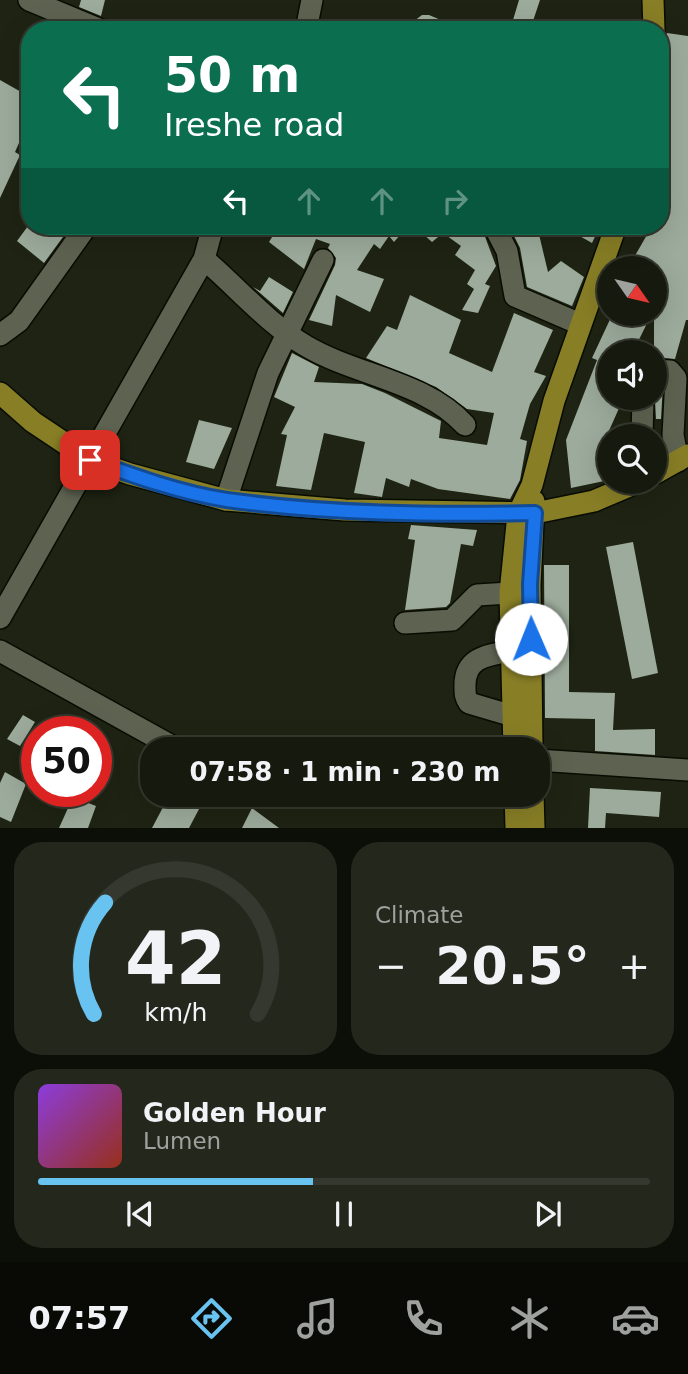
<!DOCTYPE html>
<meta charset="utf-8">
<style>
:root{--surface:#161a0e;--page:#23271c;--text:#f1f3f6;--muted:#9ea19e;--line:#35382e;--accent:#69c3f1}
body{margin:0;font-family:"DejaVu Sans",sans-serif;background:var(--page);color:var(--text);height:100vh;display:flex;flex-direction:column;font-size:26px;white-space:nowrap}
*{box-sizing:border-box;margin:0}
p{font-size:23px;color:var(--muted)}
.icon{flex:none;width:38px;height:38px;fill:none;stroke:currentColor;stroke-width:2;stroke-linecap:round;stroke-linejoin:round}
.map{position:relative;height:828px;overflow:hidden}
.drawer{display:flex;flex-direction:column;gap:14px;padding:14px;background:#0c0e08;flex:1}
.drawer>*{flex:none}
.hud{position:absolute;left:21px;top:21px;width:648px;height:214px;border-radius:28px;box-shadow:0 7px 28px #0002,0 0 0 2px var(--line);background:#0b6e4f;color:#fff;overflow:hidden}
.needle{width:46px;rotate:124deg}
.fabs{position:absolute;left:597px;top:256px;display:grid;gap:14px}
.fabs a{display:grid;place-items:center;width:70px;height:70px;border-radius:50%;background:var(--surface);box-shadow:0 7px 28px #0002,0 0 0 2px var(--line);font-size:35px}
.speed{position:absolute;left:21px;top:716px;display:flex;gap:14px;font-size:35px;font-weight:700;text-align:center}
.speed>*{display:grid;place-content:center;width:91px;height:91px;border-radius:50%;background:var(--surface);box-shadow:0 7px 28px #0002,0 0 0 2px var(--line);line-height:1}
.speed .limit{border:10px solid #d22;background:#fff;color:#111}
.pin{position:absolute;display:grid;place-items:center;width:60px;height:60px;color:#fff;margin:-30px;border-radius:14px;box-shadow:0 4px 10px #0006}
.me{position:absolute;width:77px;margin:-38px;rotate:359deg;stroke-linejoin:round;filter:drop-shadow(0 0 5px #0008)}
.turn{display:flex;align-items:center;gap:24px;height:147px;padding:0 28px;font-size:32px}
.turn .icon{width:91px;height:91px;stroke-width:2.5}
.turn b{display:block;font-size:49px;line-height:60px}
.lanes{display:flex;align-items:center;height:66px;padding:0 28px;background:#0003;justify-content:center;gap:35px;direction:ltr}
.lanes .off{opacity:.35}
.big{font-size:52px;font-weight:600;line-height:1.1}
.drawer .card{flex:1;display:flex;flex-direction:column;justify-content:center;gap:10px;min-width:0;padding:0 24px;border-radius:28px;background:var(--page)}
.drawer .dial{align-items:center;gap:0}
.dial svg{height:182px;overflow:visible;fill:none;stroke:var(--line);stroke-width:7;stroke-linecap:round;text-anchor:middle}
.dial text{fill:var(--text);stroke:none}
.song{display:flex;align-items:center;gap:21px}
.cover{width:84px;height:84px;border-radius:10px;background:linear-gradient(135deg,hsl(270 70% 55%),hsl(10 70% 35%))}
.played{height:7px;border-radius:4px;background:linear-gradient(90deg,var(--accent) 45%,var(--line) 45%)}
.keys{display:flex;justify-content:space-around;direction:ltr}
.heat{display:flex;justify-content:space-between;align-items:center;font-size:38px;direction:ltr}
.drawer .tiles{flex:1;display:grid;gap:14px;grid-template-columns:1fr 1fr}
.card:last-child{grid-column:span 2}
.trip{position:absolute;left:140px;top:737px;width:410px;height:70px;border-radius:28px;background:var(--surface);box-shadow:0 7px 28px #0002,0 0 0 2px var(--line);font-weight:600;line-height:70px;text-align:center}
.tabs{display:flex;height:112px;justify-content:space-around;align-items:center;background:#090a06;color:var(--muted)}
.tabs .icon{width:49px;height:49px}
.tabs .selected{color:var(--accent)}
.tabs b{font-size:32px;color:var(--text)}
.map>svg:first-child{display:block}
</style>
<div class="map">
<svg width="688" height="828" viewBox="0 0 688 828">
<rect width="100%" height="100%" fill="#1e2313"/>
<!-- building -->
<path fill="#9cab9b" d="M 81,0 L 105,0 L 101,16 L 79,7 Z
M 519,0 L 540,0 L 531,27 L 513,20 Z
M 422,15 L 429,15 L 465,30 L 402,30 Z
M 667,33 L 688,36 L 688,320 L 686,320 L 675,359 L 654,357 L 654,268 L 628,268 L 652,226 L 660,226 L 660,176 L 670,140 L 660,138 L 660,66 Z
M 0,80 L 30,97 L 30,118 L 15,152 L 20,155 L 0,198 Z
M 28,226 L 71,226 L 44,263 L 17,241 Z
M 279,226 L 408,226 L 394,242 L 389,236 L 380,249 L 374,244 L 357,270 L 384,279 L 370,312 L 336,295 L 332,326 L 309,320 L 335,265 L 336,258 L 328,248 L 330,244 L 316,239 L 304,269 L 269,242 Z
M 414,226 L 481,226 L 496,266 L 485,284 L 490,286 L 478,313 L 462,310 L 474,289 L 467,284 L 475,270 L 455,255 L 461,246 L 443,233 L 432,242 Z
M 509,226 L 537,226 L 548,272 L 561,261 L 584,277 L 572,306 L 527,287 L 520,248 Z
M 562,226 L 600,226 L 592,243 Z
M 269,277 L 293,292 L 283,313 L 253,287 L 260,291 Z
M 410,295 L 461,320 L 449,353 L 492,372 L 514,313 L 553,330 L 534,372 L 546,376 L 530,404 L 520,439 L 527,441 L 520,480 L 510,499 L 438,489 L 411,479 L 409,487 L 386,478 L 382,497 L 354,493 L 365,442 L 324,433 L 311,490 L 276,486 L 287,435 L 281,434 L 295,407 L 274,397 L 292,353 L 319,367 L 314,382 L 362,384 L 385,393 L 441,421 L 439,438 L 487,445 L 494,413 L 467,409 L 436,387 L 366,358 L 387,326 L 397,330 Z
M 613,313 L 652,313 L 633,352 L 609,352 L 609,397 L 624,397 L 600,451 L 609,451 L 609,480 L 571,488 L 566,440 L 597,360 L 592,358 Z
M 654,383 L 663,384 L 661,419 L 656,419 Z
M 199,420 L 232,428 L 214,469 L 186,462 Z
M 411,525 L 477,530 L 473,546 L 461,544 L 450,603 L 446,607 L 405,610 L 415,540 L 408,539 Z
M 633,542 L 658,673 L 632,679 L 606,547 Z
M 544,565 L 569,565 L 569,692 L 615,693 L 613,730 L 655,729 L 655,755 L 595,751 L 595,719 L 545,718 Z
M 23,715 L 35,722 L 20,746 L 7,739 Z
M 5,772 L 26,784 L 11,822 L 0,817 L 0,783 Z
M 590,788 L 661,792 L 659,817 L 606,813 L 605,828 L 588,828 Z
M 170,794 L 207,794 L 189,828 L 152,828 Z
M 73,797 L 96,806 L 88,828 L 59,828 Z
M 252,808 L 279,828 L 242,828 Z"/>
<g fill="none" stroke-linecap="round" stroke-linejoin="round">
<!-- minor casing -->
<g stroke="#080c02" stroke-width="24">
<path id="minor" d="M 29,0 L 101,30
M 306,30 L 312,0
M 494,226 L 507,251 L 515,296 L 580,324
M 204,259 C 238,288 267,323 306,346 C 357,376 425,381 465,425
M 0,335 L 19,321 L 86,227
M 654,370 L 670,371 L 676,378 L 673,435 L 678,461
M 642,436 L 643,397
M 226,500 L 268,373 L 323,260
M 0,618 L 204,259 L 213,226
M 405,623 L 452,620 L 477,595 L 510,593
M 0,651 L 177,749
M 511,651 C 488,655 464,657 465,687 C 465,694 465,697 469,703 L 513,716
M 537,760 L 688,770"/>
</g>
<!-- major casing -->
<g stroke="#080c02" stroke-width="24">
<path id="major" d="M 653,0 L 654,30
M 0,393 L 33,422 L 90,460 L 130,474 L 226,500 L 345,510 L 535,513 L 594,501 L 641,481
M 654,474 L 688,455
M 514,749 L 510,593 L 518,514 L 532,485 L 554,401 L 616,226
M 532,749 L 530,585 L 534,501
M 515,794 L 516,828
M 533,794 L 534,828"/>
</g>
<!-- minor -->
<use href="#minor" stroke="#5e6351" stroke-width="21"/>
<!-- major -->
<use href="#major" stroke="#887e26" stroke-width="21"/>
</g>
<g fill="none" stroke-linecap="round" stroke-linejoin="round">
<!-- route casing -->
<g stroke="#114b97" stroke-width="18">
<path id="route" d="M 90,460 C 134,476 181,493 227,500 C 328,514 434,515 535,513 L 530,584 L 531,639"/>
</g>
<!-- route -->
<use href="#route" stroke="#1a73e8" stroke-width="12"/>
</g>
</svg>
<div class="fabs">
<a><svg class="needle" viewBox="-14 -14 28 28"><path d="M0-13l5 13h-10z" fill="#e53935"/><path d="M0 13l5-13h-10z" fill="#9ea19e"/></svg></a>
<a><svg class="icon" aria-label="sound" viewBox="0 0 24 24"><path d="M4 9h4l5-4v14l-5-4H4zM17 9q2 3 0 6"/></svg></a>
<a><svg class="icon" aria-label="search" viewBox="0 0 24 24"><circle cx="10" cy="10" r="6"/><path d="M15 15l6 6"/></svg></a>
</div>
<div class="speed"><div class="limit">50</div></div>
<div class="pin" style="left:90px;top:460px;background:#d93025"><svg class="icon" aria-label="arrive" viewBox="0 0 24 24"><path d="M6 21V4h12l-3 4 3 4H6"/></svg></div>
<svg class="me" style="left:531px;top:639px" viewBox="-20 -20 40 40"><circle r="19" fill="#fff"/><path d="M0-13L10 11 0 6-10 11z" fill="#1a73e8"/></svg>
<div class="trip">07:58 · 1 min · 230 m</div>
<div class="hud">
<div class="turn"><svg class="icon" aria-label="left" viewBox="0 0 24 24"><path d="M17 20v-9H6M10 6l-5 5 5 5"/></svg><div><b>50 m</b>Ireshe road</div></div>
<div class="lanes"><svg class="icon" aria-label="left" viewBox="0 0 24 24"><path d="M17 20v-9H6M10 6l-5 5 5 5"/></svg><svg class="icon off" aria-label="ahead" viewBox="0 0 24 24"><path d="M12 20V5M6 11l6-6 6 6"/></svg><svg class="icon off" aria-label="ahead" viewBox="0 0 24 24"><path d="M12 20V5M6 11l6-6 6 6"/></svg><svg class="icon off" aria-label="right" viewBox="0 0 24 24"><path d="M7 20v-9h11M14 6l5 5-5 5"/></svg></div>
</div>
</div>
<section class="drawer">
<div class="tiles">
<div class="card dial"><svg viewBox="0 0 100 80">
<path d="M14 69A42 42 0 1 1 86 69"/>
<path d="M14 69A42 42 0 0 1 19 20" stroke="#69c3f1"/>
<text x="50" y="56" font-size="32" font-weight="700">42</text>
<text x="50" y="72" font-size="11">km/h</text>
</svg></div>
<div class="card"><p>Climate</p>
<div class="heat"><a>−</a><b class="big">20.5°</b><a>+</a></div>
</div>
<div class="card">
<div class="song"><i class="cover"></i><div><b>Golden Hour</b><p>Lumen</p></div></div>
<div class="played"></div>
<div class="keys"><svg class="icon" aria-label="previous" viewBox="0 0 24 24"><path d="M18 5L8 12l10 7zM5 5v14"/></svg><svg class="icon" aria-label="pause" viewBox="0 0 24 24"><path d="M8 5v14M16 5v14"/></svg><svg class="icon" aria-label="next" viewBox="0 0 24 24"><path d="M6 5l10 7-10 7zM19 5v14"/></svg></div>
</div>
</div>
</section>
<nav class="tabs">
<b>07:57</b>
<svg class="icon selected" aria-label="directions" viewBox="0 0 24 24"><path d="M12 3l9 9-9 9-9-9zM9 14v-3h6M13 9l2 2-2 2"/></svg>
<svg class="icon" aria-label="music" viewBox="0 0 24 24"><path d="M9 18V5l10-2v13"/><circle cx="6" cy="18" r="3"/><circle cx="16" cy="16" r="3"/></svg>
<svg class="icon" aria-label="phone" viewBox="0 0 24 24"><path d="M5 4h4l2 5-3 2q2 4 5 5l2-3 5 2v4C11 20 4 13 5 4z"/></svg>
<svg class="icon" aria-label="climate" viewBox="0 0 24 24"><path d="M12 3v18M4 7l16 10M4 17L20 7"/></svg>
<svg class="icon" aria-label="car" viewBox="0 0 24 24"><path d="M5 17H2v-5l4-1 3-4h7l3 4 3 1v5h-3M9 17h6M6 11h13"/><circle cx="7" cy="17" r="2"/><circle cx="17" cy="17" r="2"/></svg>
</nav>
